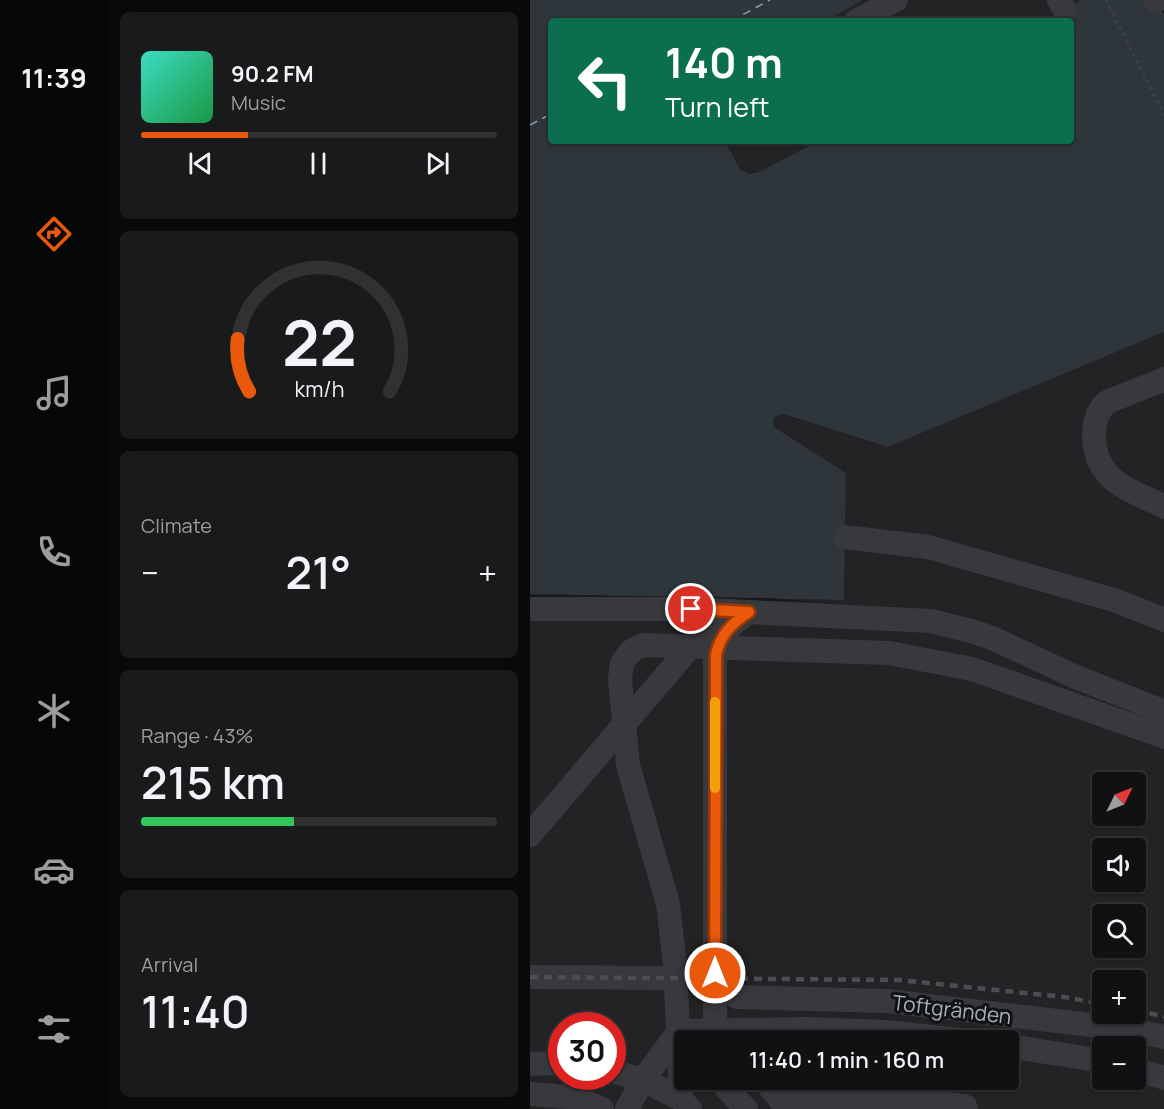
<!DOCTYPE html>
<meta charset="utf-8">
<style>
:root{--surface:#101112;--page:#191a1b;--text:#f1f3f6;--muted:#9c9d9f;--line:#303132;--accent:#ea580c}
body{margin:0;font-family:Manrope,sans-serif;background:var(--page);color:var(--text);height:100vh;display:flex;flex-direction:column;font-size:22px;white-space:nowrap}
*{box-sizing:border-box;margin:0}
p{font-size:20px;color:var(--muted)}
.icon{flex:none;width:33px;height:33px;fill:none;stroke:currentColor;stroke-width:2;stroke-linecap:round;stroke-linejoin:round}
.map{position:relative;flex:1;overflow:hidden}
.side{display:flex;flex-direction:column;gap:12px;padding:12px;background:#09090a;width:422px}
.side>*{flex:none}
.banner{position:absolute;left:18px;top:18px;width:526px;height:126px;border-radius:6px;box-shadow:0 2px 4px #0004,0 0 0 2px var(--line);background:#0b6e4f;color:#fff;overflow:hidden}
.needle{width:39px;rotate:47deg}
.fabs{position:absolute;left:562px;top:772px;display:grid;gap:12px}
.fabs a{display:grid;place-items:center;width:54px;height:54px;border-radius:6px;background:var(--surface);box-shadow:0 2px 4px #0004,0 0 0 2px var(--line);font-size:30px}
.speed{position:absolute;left:18px;top:1012px;display:flex;gap:12px;font-size:30px;font-weight:700;text-align:center}
.speed>*{display:grid;place-content:center;width:78px;height:78px;border-radius:50%;background:var(--surface);box-shadow:0 2px 4px #0004,0 0 0 2px var(--line);line-height:1}
.speed .limit{border:9px solid #d22;background:#fff;color:#111}
.pin{position:absolute;display:grid;place-items:center;width:51px;height:51px;color:#fff;margin:-26px;border:3px solid #fff;border-radius:50%;box-shadow:0 2px 6px #0007}
.me{position:absolute;width:66px;margin:-33px;rotate:0deg;stroke-linejoin:round;filter:drop-shadow(0 0 4px #0008)}
.turn{display:flex;align-items:center;gap:21px;height:126px;padding:0 18px;font-size:27px}
.turn .icon{width:78px;height:78px;stroke-width:2.5}
.turn b{display:block;font-size:42px;line-height:51px}
.big{font-size:45px;font-weight:600;line-height:1.1}
.side .tile{flex:1;display:flex;flex-direction:column;justify-content:center;gap:9px;min-width:0;padding:0 21px;border-radius:9px;background:var(--page)}
.side .dial{align-items:center;gap:0}
.dial svg{height:156px;overflow:visible;fill:none;stroke:var(--line);stroke-width:7;stroke-linecap:round;text-anchor:middle}
.dial text{fill:var(--text);stroke:none}
.song{display:flex;align-items:center;gap:18px}
.cover{width:72px;height:72px;border-radius:9px;background:linear-gradient(135deg,hsl(170 70% 55%),hsl(140 70% 35%))}
.played{height:6px;border-radius:3px;background:linear-gradient(90deg,var(--accent) 30%,var(--line) 30%)}
.keys{display:flex;justify-content:space-around;direction:ltr}
.heat{display:flex;justify-content:space-between;align-items:center;font-size:33px;direction:ltr}
.charge{height:9px;border-radius:4px;background:linear-gradient(90deg,#34c759 43%,var(--line) 0)}
.trip{position:absolute;left:144px;top:1030px;width:345px;height:60px;border-radius:6px;background:var(--surface);box-shadow:0 2px 4px #0004,0 0 0 2px var(--line);font-weight:600;line-height:60px;text-align:center}
main{display:flex;flex:1;min-height:0}
.tabs{display:flex;flex-direction:column;width:108px;justify-content:space-around;align-items:center;background:#060707;color:var(--muted)}
.tabs .icon{width:42px;height:42px}
.tabs .on{color:var(--accent)}
.tabs b{font-size:27px;color:var(--text)}
.map>svg:first-child{display:block}
</style>
<main>
<nav class="tabs">
<b>11:39</b>
<svg class="icon on" aria-label="directions" viewBox="0 0 24 24"><path d="M12 3l9 9-9 9-9-9zM9 14v-3h6M13 9l2 2-2 2"/></svg>
<svg class="icon" aria-label="music" viewBox="0 0 24 24"><path d="M9 18V5l10-2v13"/><circle cx="6" cy="18" r="3"/><circle cx="16" cy="16" r="3"/></svg>
<svg class="icon" aria-label="phone" viewBox="0 0 24 24"><path d="M5 4h4l2 5-3 2q2 4 5 5l2-3 5 2v4C11 20 4 13 5 4z"/></svg>
<svg class="icon" aria-label="climate" viewBox="0 0 24 24"><path d="M12 3v18M4 7l16 10M4 17L20 7"/></svg>
<svg class="icon" aria-label="car" viewBox="0 0 24 24"><path d="M5 17H2v-5l4-1 3-4h7l3 4 3 1v5h-3M9 17h6M6 11h13"/><circle cx="7" cy="17" r="2"/><circle cx="17" cy="17" r="2"/></svg>
<svg class="icon" aria-label="filters" viewBox="0 0 24 24"><path d="M4 7h16M4 17h16"/><circle cx="9" cy="7" r="2"/><circle cx="15" cy="17" r="2"/></svg>
</nav>
<section class="side">
<div class="tile">
<div class="song"><i class="cover"></i><div><b>90.2 FM</b><p>Music</p></div></div>
<div class="played"></div>
<div class="keys"><svg class="icon" aria-label="previous" viewBox="0 0 24 24"><path d="M18 5L8 12l10 7zM5 5v14"/></svg><svg class="icon" aria-label="pause" viewBox="0 0 24 24"><path d="M8 5v14M16 5v14"/></svg><svg class="icon" aria-label="next" viewBox="0 0 24 24"><path d="M6 5l10 7-10 7zM19 5v14"/></svg></div>
</div>
<div class="tile dial"><svg viewBox="0 0 100 80">
<path d="M14 69A42 42 0 1 1 86 69"/>
<path d="M14 69A42 42 0 0 1 8 42" stroke="#ea580c"/>
<text x="50" y="56" font-size="32" font-weight="700">22</text>
<text x="50" y="72" font-size="11">km/h</text>
</svg></div>
<div class="tile"><p>Climate</p>
<div class="heat"><a>−</a><b class="big">21°</b><a>+</a></div>
</div>
<div class="tile"><p>Range · 43%</p><b class="big">215 km</b><div class="charge"></div></div>
<div class="tile"><p>Arrival</p><b class="big">11:40</b></div>
</section>
<div class="map">
<svg width="635" height="1109" viewBox="0 0 635 1109">
<rect width="100%" height="100%" fill="#161718"/>
<!-- built -->
<path fill="#232325" fill-rule="evenodd" d="M 334,0 L 551,0 L 512,21 L 295,21 Z
M 195,141 L 288,141 L 229,172 L 217,174 L 210,169 Z
M 634,332 L 634,1109 L 0,1109 L 0,594 L 314,600 L 316,473 L 244,427 L 243,420 L 246,416 L 252,414 L 358,447 ZM 573,783 L 606,783 L 606,816 L 573,816 ZM 573,849 L 606,849 L 606,882 L 573,882 ZM 573,915 L 606,915 L 606,948 L 573,948 ZM 573,981 L 606,981 L 606,1014 L 573,1014 ZM 32,1026 L 82,1026 L 82,1077 L 32,1077 ZM 154,1041 L 478,1041 L 478,1080 L 154,1080 ZM 573,1047 L 606,1047 L 606,1080 L 573,1080 Z"/>
<!-- water -->
<path fill="#2e363b" d="M 0,0 L 334,0 L 295,21 L 21,21 L 21,141 L 195,141 L 210,169 L 218,174 L 229,172 L 288,141 L 542,141 L 542,21 L 512,21 L 551,0 L 626,0 L 635,16 L 634,332 L 358,447 L 253,414 L 246,416 L 243,420 L 244,427 L 316,473 L 314,600 L 0,594 Z"/>
<!-- pier -->
<path fill="#161718" d="M 0,595 L 235,598 L 293,602 L 0,597 Z"/>
<g fill="none" stroke-linecap="round" stroke-linejoin="round">
<!-- ferry -->
<path stroke="#859fae" stroke-width="1.5" stroke-dasharray="8 6" stroke-linecap="butt" d="M 201,21 L 240,0
M 0,125 L 21,114"/>
<!-- path -->
<path stroke="#3e4044" stroke-width="3" stroke-dasharray="3 4.5" stroke-linecap="butt" d="M 576,0 L 635,116"/>
<!-- minor -->
<path stroke="#38393d" stroke-width="24" d="M 529,0 L 534,9
M 626,1 L 627,0
M 326,21 L 366,0
M 635,379 L 577,402 C 567,411 564,422 564,435 C 565,482 599,489 635,507
M 315,537 L 398,547 L 584,600 L 635,620
M 0,609 L 161,609 L 219,612
M 441,631 L 462,638 L 546,677 L 635,712
M 0,977 L 145,978
M 207,997 L 357,1001 L 595,1029 L 635,1037
M 149,1031 L 277,1029 L 356,1032 L 439,1041
M 478,1046 L 573,1061
M 0,1064 L 32,1063
M 606,1070 L 635,1078
M 82,1071 L 113,1080 L 151,1099
M 191,1080 L 196,1088 L 216,1109
M 234,1080 L 258,1109
M 0,1094 L 47,1098 L 72,1109
M 251,1101 C 312,1098 373,1098 435,1106 L 436,1109
M 97,1109 L 113,1080 L 149,1031
M 160,1109 L 151,1099 L 145,965 L 138,904 L 98,765 L 90,679 L 92,663 L 101,651 L 113,645 L 359,653 L 442,669 L 635,737"/>
<!-- rail -->
<path stroke="#4b4d51" stroke-width="4.5" stroke-dasharray="8 6" stroke-linecap="butt" d="M 0,977 L 369,980 L 534,997 L 573,1004
M 606,1010 L 635,1017"/>
<!-- minor-bridge -->
<path stroke="#38393d" stroke-width="24" d="M 0,835 L 155,653 C 171,637 183,624 204,617
M 185,1041 L 185,655 C 190,635 202,623 219,612 L 401,621 L 441,631"/>
</g>
<g fill="none" stroke-linecap="round" stroke-linejoin="round">
<!-- route casing -->
<g stroke="#983908" stroke-width="15">
<path id="route" d="M 161,609 L 219,612 C 202,623 190,635 186,655 L 185,973"/>
</g>
<!-- route -->
<use href="#route" stroke="#ea580c" stroke-width="10"/>
<!-- slow -->
<path stroke="#f59e0b" stroke-width="10" d="M 185,788 L 185,702"/>
</g>
<g text-anchor="middle" dominant-baseline="central" stroke-width="6" stroke-linejoin="round" paint-order="stroke">
<!-- street labels -->
<g font-size="21" fill="#aaafb7" stroke="#111213">
<text transform="translate(422 1009) rotate(7)">Toftgränden</text>
</g>
</g>
</svg>
<div class="fabs">
<a><svg class="needle" viewBox="-14 -14 28 28"><path d="M0-13l5 13h-10z" fill="#e53935"/><path d="M0 13l5-13h-10z" fill="#9c9d9f"/></svg></a>
<a><svg class="icon" aria-label="sound" viewBox="0 0 24 24"><path d="M4 9h4l5-4v14l-5-4H4zM17 9q2 3 0 6"/></svg></a>
<a><svg class="icon" aria-label="search" viewBox="0 0 24 24"><circle cx="10" cy="10" r="6"/><path d="M15 15l6 6"/></svg></a>
<a>+</a>
<a>−</a>
</div>
<div class="speed"><div class="limit">30</div></div>
<div class="pin" style="left:161px;top:609px;background:#d93025"><svg class="icon" aria-label="arrive" viewBox="0 0 24 24"><path d="M6 21V4h12l-3 4 3 4H6"/></svg></div>
<svg class="me" style="left:185px;top:973px" viewBox="-20 -20 40 40"><circle r="17" fill="#ea580c" stroke="#fff" stroke-width="3"/><path d="M0-11L8 9 0 5-8 9z" fill="#fff"/></svg>
<div class="trip">11:40 · 1 min · 160 m</div>
<div class="banner">
<div class="turn"><svg class="icon" aria-label="left" viewBox="0 0 24 24"><path d="M17 20v-9H6M10 6l-5 5 5 5"/></svg><div><b>140 m</b>Turn left</div></div>
</div>
</div>
</main>
